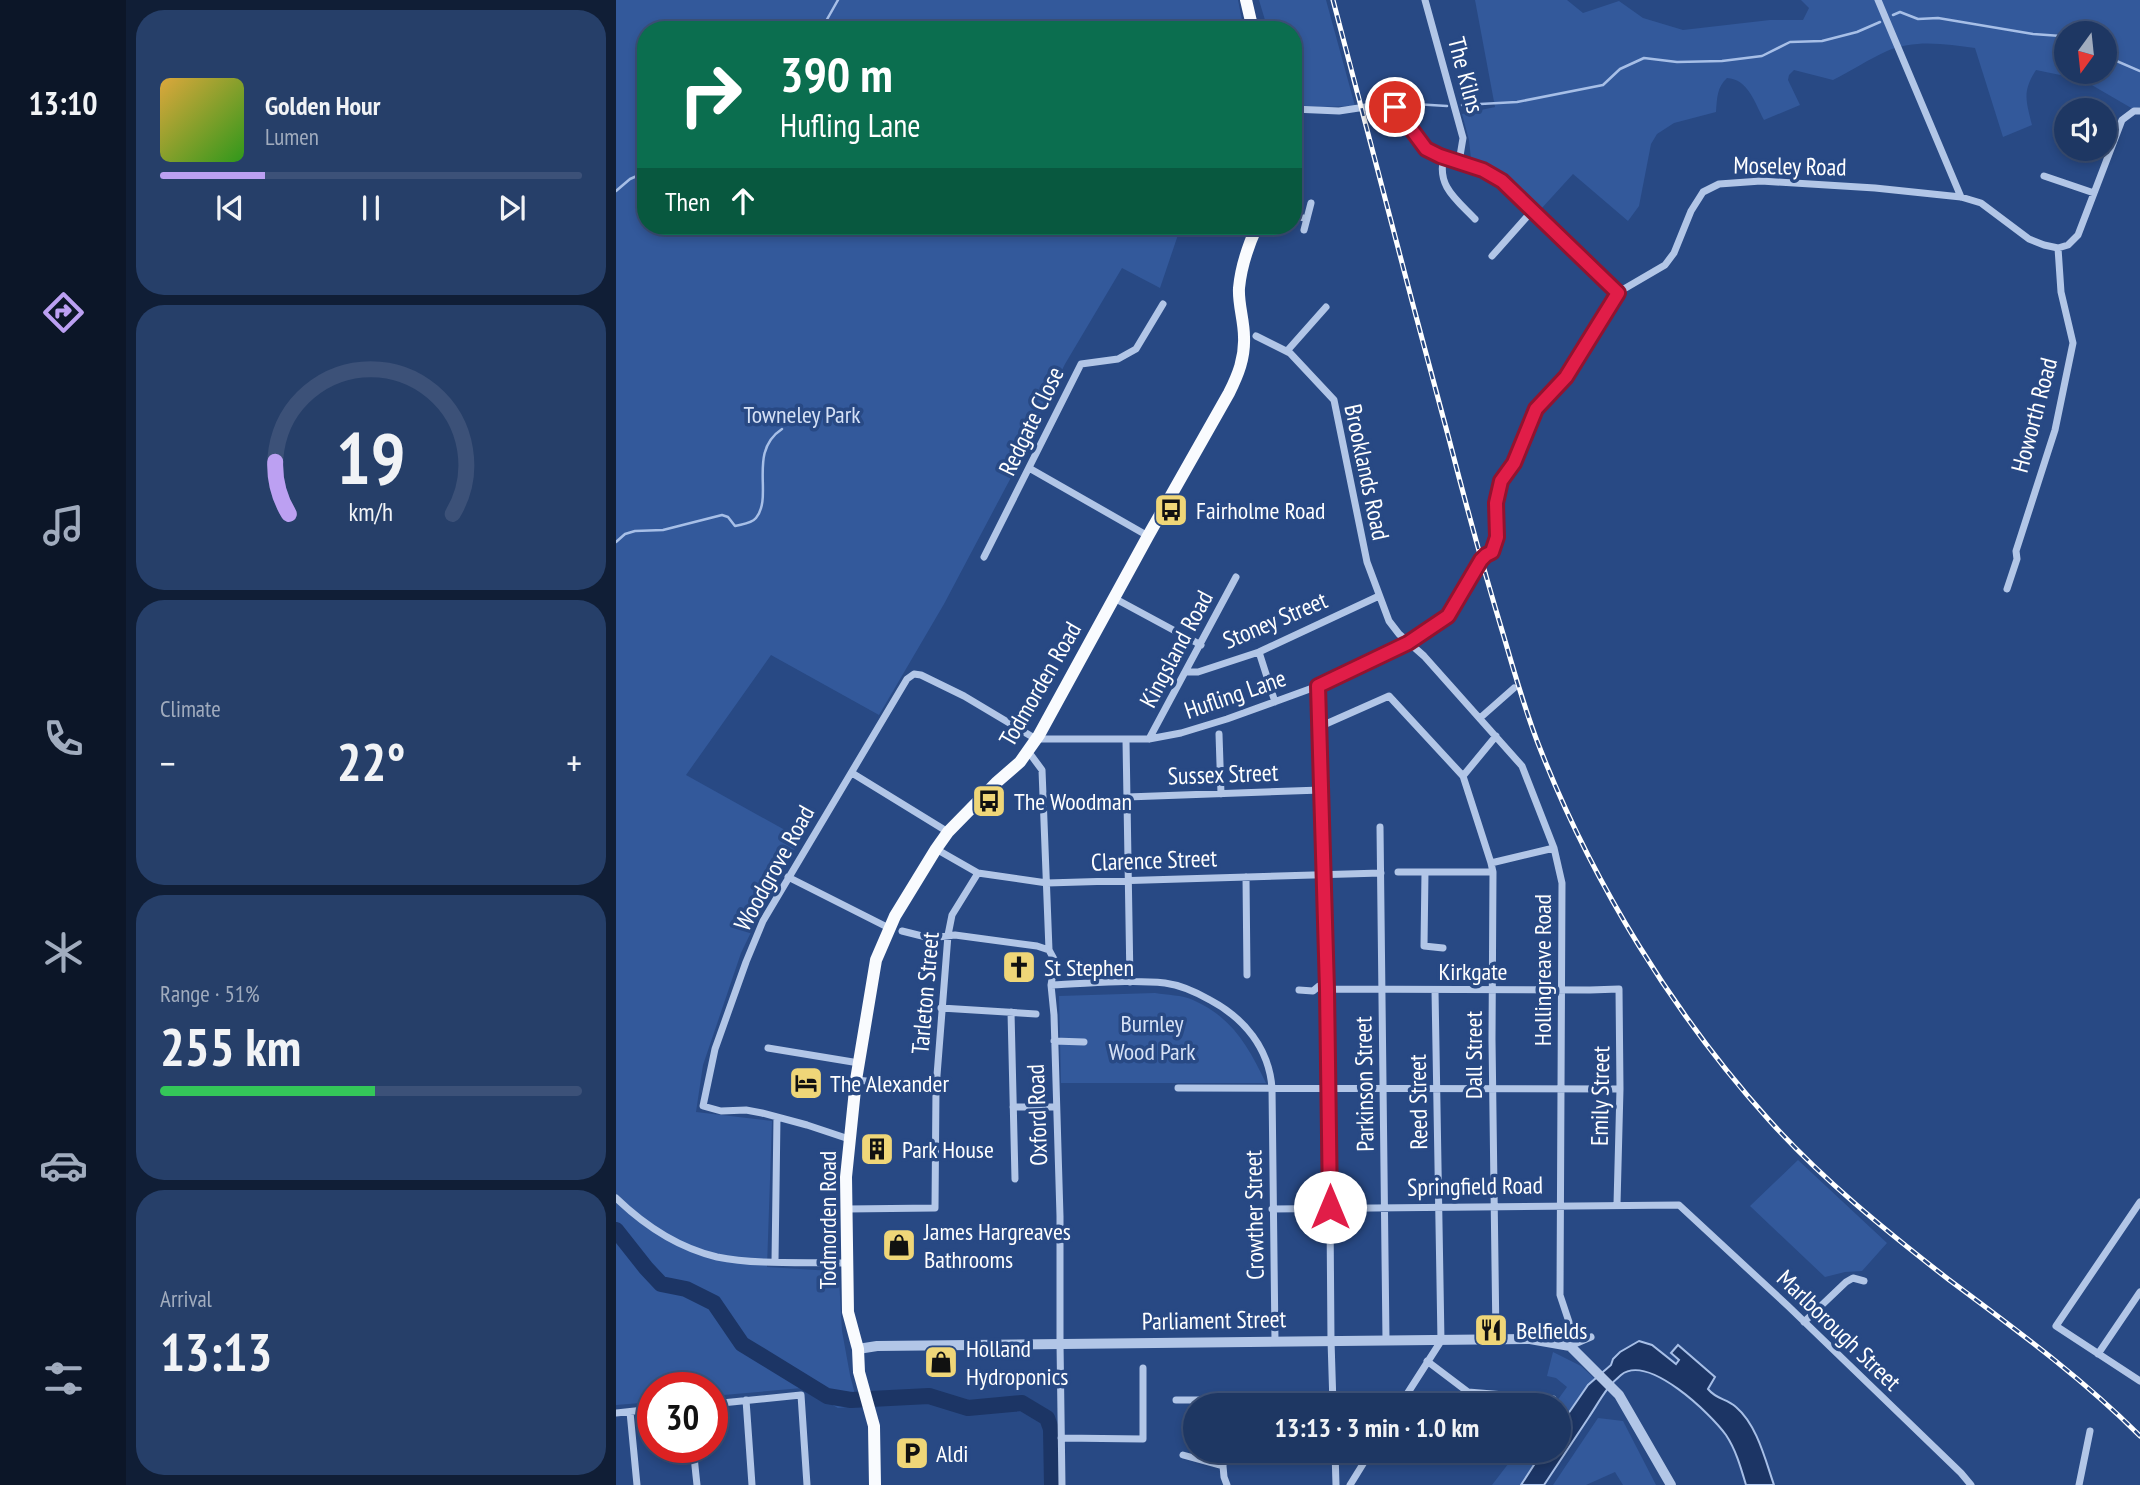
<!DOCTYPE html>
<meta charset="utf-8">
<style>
:root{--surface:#1e3763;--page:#263f69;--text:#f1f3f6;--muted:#a1acbe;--line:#3c5178;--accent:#bca0f2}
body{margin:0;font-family:"PT Sans Narrow",sans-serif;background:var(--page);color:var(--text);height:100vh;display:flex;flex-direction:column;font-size:26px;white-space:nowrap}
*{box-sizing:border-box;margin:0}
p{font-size:23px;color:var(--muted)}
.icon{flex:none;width:38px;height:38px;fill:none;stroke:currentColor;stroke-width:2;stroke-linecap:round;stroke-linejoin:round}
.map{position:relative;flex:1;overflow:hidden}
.drawer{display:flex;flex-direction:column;gap:10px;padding:10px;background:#101e36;width:490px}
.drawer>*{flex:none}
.guide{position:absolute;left:21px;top:21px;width:665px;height:214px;border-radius:28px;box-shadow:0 4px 10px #0003,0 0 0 2px var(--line);background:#0b6e4f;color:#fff;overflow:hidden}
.needle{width:46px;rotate:195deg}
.tools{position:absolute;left:1438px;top:21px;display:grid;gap:14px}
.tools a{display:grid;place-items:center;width:63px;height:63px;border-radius:50%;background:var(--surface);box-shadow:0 4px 10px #0003,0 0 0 2px var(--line);font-size:35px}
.speed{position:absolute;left:21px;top:1372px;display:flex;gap:14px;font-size:35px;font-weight:700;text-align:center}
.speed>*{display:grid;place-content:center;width:91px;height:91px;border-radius:50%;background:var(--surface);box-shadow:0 4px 10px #0003,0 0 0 2px var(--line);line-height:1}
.speed .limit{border:10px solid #d22;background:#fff;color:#111}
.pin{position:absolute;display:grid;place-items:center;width:60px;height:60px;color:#fff;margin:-30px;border:4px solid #fff;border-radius:50%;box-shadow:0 2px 7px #0007}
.me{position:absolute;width:77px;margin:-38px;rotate:0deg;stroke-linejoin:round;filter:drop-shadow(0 0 5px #0008)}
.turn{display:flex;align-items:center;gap:24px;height:147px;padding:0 28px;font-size:32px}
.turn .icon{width:91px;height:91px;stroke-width:2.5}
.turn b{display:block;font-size:49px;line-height:60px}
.then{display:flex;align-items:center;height:66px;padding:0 28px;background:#0003;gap:14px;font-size:26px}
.big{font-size:52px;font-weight:800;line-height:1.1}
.drawer .tile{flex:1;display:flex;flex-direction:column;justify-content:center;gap:10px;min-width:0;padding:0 24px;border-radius:28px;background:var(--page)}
.drawer .dial{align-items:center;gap:0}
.dial svg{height:182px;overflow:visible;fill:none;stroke:var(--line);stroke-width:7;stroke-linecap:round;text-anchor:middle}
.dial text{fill:var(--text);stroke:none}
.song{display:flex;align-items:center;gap:21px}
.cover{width:84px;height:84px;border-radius:10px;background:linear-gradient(135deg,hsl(40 70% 55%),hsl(110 70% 35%))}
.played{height:7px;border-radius:4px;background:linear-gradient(90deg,var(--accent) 25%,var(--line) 25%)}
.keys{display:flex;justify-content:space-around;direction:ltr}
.heat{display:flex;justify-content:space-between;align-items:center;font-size:38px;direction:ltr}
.charge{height:10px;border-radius:5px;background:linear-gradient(90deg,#34c759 51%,var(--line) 0)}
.trip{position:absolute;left:567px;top:1393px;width:388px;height:70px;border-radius:35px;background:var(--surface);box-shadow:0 4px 10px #0003,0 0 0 2px var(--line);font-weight:800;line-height:70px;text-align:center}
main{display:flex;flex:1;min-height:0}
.tab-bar{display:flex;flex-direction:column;width:126px;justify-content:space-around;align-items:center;background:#0c1628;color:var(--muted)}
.tab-bar .icon{width:49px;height:49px}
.tab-bar .active{color:var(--accent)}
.tab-bar b{font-size:32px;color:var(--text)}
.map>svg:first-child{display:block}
</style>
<main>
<nav class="tab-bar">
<b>13:10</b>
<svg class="icon active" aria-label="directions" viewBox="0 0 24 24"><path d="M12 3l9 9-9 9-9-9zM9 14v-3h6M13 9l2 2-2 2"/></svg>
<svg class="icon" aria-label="music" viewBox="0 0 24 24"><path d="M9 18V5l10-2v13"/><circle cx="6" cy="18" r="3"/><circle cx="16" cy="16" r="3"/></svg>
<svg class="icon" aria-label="phone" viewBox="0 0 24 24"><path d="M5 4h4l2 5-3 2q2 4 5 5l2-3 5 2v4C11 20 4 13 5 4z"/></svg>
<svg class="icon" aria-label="climate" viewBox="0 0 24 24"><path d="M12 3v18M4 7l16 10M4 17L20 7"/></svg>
<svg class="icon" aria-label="car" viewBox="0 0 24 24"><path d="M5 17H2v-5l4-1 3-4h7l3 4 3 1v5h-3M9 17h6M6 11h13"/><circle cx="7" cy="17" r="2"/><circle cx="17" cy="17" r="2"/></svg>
<svg class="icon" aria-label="filters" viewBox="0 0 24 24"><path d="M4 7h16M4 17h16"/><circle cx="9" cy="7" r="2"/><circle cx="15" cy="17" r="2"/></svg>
</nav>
<section class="drawer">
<div class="tile">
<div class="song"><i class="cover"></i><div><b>Golden Hour</b><p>Lumen</p></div></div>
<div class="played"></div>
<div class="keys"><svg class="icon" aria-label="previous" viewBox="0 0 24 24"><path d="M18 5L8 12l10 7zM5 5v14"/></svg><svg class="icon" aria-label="pause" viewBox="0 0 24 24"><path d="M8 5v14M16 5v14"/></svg><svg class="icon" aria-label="next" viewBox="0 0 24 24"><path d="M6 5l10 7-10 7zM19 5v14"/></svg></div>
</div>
<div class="tile dial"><svg viewBox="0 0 100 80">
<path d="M14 69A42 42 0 1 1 86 69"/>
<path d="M14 69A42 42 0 0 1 8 46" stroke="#bca0f2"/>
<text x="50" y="56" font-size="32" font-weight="700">19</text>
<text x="50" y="72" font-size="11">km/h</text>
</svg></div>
<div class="tile"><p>Climate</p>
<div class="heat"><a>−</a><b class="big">22°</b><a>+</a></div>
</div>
<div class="tile"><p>Range · 51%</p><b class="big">255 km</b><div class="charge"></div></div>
<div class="tile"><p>Arrival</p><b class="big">13:13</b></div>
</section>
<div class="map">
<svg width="1524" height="1485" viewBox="0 0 1524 1485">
<rect width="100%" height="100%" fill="#284984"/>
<!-- green -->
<path fill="#33599b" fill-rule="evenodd" d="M 0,0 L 622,0 L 628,30 L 30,30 L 30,226 L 565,226 L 544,288 L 506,268 L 449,364 L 416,430 L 419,432 L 328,604 L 263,715 L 155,655 L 70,775 L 185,839 L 161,878 L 125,953 L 87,1065 L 80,1112 L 156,1121 L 151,1267 L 216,1271 L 223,1279 L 226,1331 L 234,1375 L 242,1406 L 222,1408 L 186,1388 L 96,1396 L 96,1388 L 37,1388 L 37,1402 L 0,1405 Z
M 643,0 L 710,0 L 739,106 L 704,107 L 677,105 L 677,30 L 652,30 Z
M 859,0 L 951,0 L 967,13 L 1003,1 L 1027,18 L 1067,30 L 1154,20 L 1187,20 L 1193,8 L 1185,0 L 1524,0 L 1524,107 L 1517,109 L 1474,84 L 1454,77 L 1420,70 C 1406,92 1410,100 1416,125 L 1387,137 L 1359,48 C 1331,44 1298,39 1271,51 C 1253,59 1235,71 1217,80 L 1178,70 L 1173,75 L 1172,80 L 1184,105 L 1148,120 C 1139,103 1132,79 1111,78 C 1101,87 1101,98 1100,112 L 1058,123 L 1041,134 L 1035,144 L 1023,206 L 1012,221 L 957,174 L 925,209 L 891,180 L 855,159 L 853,140 L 846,114 L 879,107 ZM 1451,33 L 1489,33 L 1489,72 L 1451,72 Z
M 539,993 C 551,995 566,995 577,1000 C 616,1017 632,1046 650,1083 L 445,1083 L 443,996 Z
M 1182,1160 L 1271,1243 L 1246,1271 L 1229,1272 L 1209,1277 L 1134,1206 Z
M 937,1352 L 965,1366 L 980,1380 L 972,1385 L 943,1427 L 943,1405 L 938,1405 L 951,1387 L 940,1378 L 931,1376 Z
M 982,1418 L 1007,1421 L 1040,1485 L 1007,1485 L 999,1472 L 970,1485 L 937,1485 Z
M 902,1451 L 927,1451 L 905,1485 L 876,1485 Z"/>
<!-- water -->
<path fill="#1c3565" stroke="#a7bfe7" stroke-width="2" d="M 1023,1341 L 1036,1345 L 1060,1364 L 1063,1360 L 1055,1353 L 1062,1345 L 1099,1377 L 1092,1389 C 1101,1400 1110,1398 1120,1407 C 1141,1425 1149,1459 1158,1485 L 1130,1485 C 1125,1468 1120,1450 1110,1435 C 1095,1414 1032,1353 1005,1375 C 991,1386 983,1402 973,1417 C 958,1440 943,1462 928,1485 L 905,1485 L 927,1451 L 943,1451 L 943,1427 L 972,1385 L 995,1365 L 997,1359 L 1004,1352 Z"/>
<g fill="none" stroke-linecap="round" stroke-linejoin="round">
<!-- stream -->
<path stroke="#a7bfe7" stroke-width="2.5" d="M 1277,15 L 1284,12 L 1302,19 L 1322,18 L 1417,34 L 1445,36 L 1451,39
M 205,30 L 222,0
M 1489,56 L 1524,71
M 798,104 L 831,106
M 846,105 L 901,102 L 987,85 L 1004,69 L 1028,58 L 1061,62 L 1106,61 L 1146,56 L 1174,42 L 1206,41 L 1241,32 L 1264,22
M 0,191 L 14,179 L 30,172
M 0,542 L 9,534 L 19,531 L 47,530 L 106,515 L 112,517 L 119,526 C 126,524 135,524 140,518 C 158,496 131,452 166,429"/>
<!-- river -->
<path stroke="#1c3565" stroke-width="16" d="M 0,1230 L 30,1268 L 45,1284 L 70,1289 L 98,1303 L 126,1344 L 211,1396 L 235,1400 L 313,1396 L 352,1408 L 406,1403 L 431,1418 L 435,1429 L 436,1485"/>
<!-- minor -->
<path stroke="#b2c6e7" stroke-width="7" d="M 809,0 L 847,138 L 843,162
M 1262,0 L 1345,197
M 677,109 L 723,111 L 769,104 L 779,107 L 795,130 L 815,152 L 867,170 L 886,181 L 1001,293
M 828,157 C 820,186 841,200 859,219
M 1428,176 L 1478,193
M 677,215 L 691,219
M 688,230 L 695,203
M 876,256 L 917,210
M 640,336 L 674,353 L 718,400 L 751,562 L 773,621 L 783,634 L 808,656 L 906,766 L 938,848 L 946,883 L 944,1295 L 956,1331 L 954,1346
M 671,351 L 710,307
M 413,468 L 532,536
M 368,557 L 465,364 L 502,359 L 520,349 L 547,304
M 1391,589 L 1401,559 L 1400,551 L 1439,430 L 1457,343 L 1445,292 L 1442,248
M 498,598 L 585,645
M 643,652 L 659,702
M 569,672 L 582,672 L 643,652 L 763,596
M 702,686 L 713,1088 L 715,1340 L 717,1405
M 864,718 L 898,688
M 703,727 L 773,696 L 847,776 L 875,863 L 877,872 L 876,1039 L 880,1339
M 603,734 L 605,794
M 533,739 L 620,577
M 510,740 L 514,982
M 412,751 L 426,770 L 433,950 L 439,961 L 435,985 L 438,1015 L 444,1216 L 444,1343 L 446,1485
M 236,773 L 332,832
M 847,776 L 880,736
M 511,797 L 705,790
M 764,827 L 770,1340
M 320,849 L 362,873 L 431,883 L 765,873
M 875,863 L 938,848
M 782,872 L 877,872
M 809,872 L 808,946 L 827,948
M 172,877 L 273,928
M 630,877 L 631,975
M 286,931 L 314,938 L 339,935 L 421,946 L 433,950
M 435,985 C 472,984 511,979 549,983 C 564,985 580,992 594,1000 C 628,1018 653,1048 656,1088 L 659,1341
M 711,989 L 974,990 L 1003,989 L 1004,1089 L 1001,1204
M 683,990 L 697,991 L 703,986 L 711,986
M 325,1008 L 420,1014
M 395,1012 L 399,1179
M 438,1041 L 468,1042
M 152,1048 L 243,1063
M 240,1080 L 320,1088
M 562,1088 L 1004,1089
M 397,1107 L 440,1107
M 233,1139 L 191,1125 L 146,1113 L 130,1110 L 105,1111 L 87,1106 L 99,1049 L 130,962 L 147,921 L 291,679 L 298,674 L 305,675 L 348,696 L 420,739 L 533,739 L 565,733 L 611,719 L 702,686 L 792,643 L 832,616 L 865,560 L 870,555 L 876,552 L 881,537 L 880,503 L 885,481 L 898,463 L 920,409 L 950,377 L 1001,293 L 1049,265 L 1058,253 L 1075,211 L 1087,192 L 1103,184 L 1145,181 L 1259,188 L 1345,197 L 1365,203 L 1413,239 L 1428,245 L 1442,248 L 1452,245 L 1462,235 L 1506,120 L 1518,111 L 1524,111
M 0,1198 C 28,1225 63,1248 101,1257 C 140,1265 191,1262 231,1263
M 1524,1202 L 1440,1326 L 1524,1381
M 231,1209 L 319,1208 L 320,1088 L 332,935 L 336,915 L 362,873
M 656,1209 L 1063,1205 L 1172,1306 L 1345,1473 L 1355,1485
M 159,1261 L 161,1117
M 1188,1322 L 1230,1282 L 1237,1278 L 1248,1281
M 954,1346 L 975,1337
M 1482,1354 L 1524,1292
M 811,1361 L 852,1392 L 937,1399
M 130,1400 L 136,1485
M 560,1400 L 592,1400 L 602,1405
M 96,1404 L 185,1395 L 191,1485
M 784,1405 L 825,1341 L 819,990
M 14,1412 L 21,1485
M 0,1413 L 37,1409
M 445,1438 L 527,1439 L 527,1368
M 77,1447 L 81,1485
M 719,1451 L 720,1485
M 567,1455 L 607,1466 L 608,1477 L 611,1485
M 607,1466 L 608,1451
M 734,1485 L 755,1451
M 1463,1485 L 1474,1431"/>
<!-- tertiary -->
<path stroke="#b2c6e7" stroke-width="10" d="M 242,1349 L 261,1346 L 914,1339 L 954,1346 L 1003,1395 L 1055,1485"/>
<!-- trunk -->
<path stroke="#f9fbfe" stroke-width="12" d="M 630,0 L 637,30
M 259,1485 L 258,1426 L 243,1372 L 242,1349 L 232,1312 L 230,1177 L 240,1080 L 260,960 L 279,916 L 320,849 L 332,832 L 381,782 L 404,762 L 423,735 L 532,536 L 613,393 C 622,375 629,358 628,337 C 628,320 622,304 623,288 C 625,266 632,246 641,226"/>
<!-- rail casing -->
<g stroke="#fff" stroke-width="5">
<path id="rail" d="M 717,0 C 756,146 793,293 833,439 C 850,505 868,571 888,637 C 899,675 910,714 925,751 C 977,883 1058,1015 1153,1120 C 1207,1180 1269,1230 1332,1279 C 1399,1329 1465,1377 1524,1436"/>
</g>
<!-- rail -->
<use href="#rail" stroke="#284984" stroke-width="2.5" stroke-dasharray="8" stroke-linecap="butt"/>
</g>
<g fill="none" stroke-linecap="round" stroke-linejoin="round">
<!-- route casing -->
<g stroke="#92132f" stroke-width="18">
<path id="route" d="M 714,1207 L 711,989 L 702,686 L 792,643 L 832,616 L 865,560 L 870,555 L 876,552 L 881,537 L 880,503 L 885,481 L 898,463 L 920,409 L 950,377 L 1002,293 L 886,181 L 867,170 L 824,156 L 810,149 L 779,107"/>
</g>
<!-- route -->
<use href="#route" stroke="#e11d48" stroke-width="12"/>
</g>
<!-- icons -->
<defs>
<g id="bus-square" transform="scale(1.75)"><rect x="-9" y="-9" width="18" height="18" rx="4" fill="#efd678" stroke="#284984"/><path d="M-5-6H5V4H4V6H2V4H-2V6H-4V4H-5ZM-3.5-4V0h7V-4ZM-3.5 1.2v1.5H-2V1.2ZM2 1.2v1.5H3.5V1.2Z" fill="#111"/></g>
<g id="church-square" transform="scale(1.75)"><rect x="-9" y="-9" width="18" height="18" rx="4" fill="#efd678" stroke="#284984"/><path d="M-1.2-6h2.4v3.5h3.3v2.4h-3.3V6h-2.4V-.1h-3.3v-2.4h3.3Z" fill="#111"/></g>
<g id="hotel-square" transform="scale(1.75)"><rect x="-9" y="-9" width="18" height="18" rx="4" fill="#efd678" stroke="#284984"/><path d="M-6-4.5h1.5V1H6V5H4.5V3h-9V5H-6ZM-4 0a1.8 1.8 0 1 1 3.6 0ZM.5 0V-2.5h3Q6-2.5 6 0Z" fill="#111"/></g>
<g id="building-square" transform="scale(1.75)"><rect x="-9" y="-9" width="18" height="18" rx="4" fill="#efd678" stroke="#284984"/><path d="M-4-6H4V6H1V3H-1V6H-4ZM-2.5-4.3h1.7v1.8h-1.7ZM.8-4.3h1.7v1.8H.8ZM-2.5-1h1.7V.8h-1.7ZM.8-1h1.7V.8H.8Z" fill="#111"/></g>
<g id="shop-square" transform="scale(1.75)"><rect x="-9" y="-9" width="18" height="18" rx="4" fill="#efd678" stroke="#284984"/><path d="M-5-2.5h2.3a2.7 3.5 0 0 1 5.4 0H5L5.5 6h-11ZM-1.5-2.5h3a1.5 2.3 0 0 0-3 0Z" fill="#111"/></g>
<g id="restaurant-square" transform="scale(1.75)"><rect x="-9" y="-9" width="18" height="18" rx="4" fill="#efd678" stroke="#284984"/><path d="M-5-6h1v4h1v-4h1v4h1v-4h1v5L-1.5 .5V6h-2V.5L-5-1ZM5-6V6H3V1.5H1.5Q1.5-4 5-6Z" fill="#111"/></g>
<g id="parking-square" transform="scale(1.75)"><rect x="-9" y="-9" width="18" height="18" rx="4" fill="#efd678" stroke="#284984"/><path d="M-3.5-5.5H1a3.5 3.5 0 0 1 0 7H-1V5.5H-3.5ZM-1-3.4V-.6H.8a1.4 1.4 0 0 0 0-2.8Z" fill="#111"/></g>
</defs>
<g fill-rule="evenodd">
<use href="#bus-square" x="555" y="510"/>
<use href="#bus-square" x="373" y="801"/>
<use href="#church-square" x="403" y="967"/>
<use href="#hotel-square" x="190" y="1083"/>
<use href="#building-square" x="261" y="1149"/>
<use href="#shop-square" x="283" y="1245"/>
<use href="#restaurant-square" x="875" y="1330"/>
<use href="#shop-square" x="325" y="1362"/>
<use href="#parking-square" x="296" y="1453"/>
</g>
<g text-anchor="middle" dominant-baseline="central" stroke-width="7" stroke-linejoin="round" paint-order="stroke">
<!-- street labels -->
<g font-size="24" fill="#fff" stroke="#284984">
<text transform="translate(850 75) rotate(75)">The Kilns</text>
<text transform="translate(1174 166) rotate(1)">Moseley Road</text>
<text transform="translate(1418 415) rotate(-75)">Howorth Road</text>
<text transform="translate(415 421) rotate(-64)">Redgate Close</text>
<text transform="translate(751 472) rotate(78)">Brooklands Road</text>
<text transform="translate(659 620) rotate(-23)">Stoney Street</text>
<text transform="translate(560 649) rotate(-62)">Kingsland Road</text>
<text transform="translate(424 684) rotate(-60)">Todmorden Road</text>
<text transform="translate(619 694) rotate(-19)">Hufling Lane</text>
<text transform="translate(607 774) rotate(-2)">Sussex Street</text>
<text transform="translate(538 860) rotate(-2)">Clarence Street</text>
<text transform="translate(158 868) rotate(-61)">Woodgrove Road</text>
<text transform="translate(926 970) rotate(-90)">Hollingreave Road</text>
<text x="857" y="971">Kirkgate</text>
<text transform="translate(309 993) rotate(-85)">Tarleton Street</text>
<text transform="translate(857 1055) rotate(-90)">Dall Street</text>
<text transform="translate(748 1084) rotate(-91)">Parkinson Street</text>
<text transform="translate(984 1096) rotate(-89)">Emily Street</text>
<text transform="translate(802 1102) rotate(-91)">Reed Street</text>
<text transform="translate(421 1115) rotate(-92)">Oxford Road</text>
<text transform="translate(859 1186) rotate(-1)">Springfield Road</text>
<text transform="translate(638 1215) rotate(-91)">Crowther Street</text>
<text transform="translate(211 1220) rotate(-90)">Todmorden Road</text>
<text transform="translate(598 1320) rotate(-1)">Parliament Street</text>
<text transform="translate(1223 1330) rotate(44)">Marlborough Street</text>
</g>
<!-- park labels -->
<g font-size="24" fill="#d5e1f6" stroke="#284984">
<text x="186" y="414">Towneley Park</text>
<text x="536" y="1023">Burnley<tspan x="536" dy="28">Wood Park</tspan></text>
</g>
<!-- poi labels -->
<g font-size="24" fill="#fff" stroke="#284984" text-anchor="start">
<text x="580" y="510">Fairholme Road</text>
<text x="398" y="801">The Woodman</text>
<text x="428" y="967">St Stephen</text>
<text x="214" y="1083">The Alexander</text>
<text x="286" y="1149">Park House</text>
<text x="308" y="1231">James Hargreaves<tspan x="308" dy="28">Bathrooms</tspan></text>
<text x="900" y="1330">Belfields</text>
<text x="350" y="1348">Holland<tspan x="350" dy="28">Hydroponics</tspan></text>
<text x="320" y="1453">Aldi</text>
</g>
</g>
</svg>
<div class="tools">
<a><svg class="needle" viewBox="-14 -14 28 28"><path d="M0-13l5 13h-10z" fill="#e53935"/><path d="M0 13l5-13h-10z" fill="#a1acbe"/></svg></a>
<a><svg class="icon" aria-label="sound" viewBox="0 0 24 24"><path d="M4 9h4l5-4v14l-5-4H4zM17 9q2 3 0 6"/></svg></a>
</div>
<div class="speed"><div class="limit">30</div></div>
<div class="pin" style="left:779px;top:107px;background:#d93025"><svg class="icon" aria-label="arrive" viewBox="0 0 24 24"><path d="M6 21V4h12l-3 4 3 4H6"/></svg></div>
<svg class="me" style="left:714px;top:1207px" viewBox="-20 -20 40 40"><circle r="19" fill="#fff"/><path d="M0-13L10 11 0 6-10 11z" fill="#e11d48"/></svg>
<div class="trip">13:13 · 3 min · 1.0 km</div>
<div class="guide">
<div class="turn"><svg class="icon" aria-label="right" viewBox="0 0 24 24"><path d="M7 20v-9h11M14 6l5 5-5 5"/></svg><div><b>390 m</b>Hufling Lane</div></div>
<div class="then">Then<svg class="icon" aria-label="ahead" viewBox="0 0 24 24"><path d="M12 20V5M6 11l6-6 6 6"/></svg></div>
</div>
</div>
</main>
